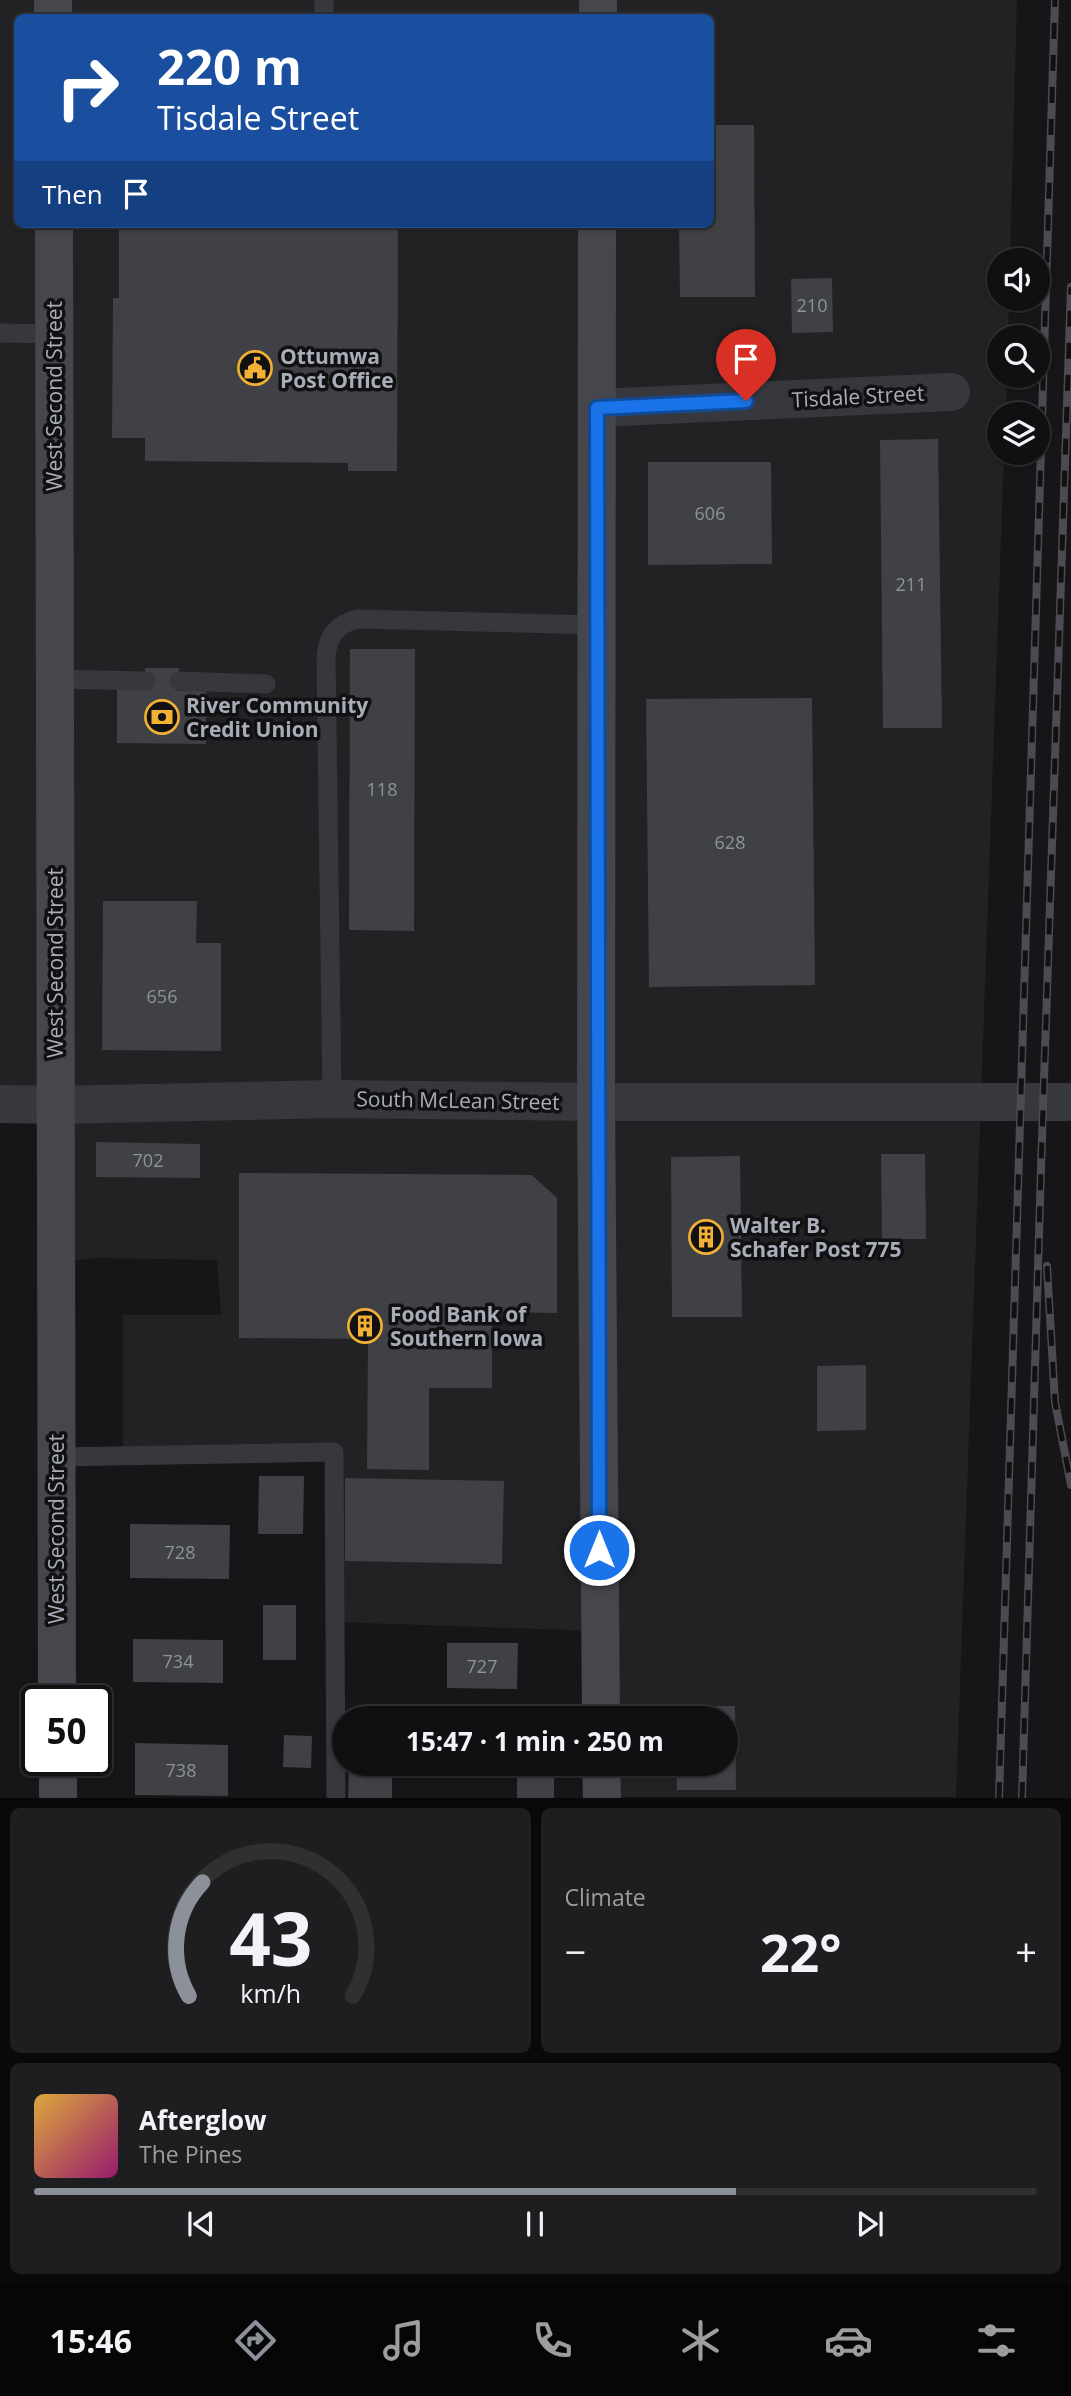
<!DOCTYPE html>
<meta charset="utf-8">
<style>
:root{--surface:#101012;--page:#1e1e20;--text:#f1f3f6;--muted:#9c9d9f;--line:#303032;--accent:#8c9099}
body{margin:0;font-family:"Open Sans",sans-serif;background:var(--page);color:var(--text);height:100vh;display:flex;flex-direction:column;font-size:26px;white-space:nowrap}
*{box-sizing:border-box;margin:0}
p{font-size:23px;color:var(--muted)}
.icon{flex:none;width:38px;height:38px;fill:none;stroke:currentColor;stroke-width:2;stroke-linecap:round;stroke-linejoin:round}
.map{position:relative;height:1798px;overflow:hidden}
.side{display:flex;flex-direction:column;gap:10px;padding:10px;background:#09090a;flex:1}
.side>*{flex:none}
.banner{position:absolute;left:14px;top:14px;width:700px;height:214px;border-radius:10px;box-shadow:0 2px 5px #0004,0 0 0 2px var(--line);background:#1a4fa0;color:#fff;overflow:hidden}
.tools{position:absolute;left:987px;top:248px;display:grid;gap:14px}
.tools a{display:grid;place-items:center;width:63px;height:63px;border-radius:50%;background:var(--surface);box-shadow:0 2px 5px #0004,0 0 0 2px var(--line);font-size:35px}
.speed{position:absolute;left:21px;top:1685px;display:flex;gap:14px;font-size:35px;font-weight:700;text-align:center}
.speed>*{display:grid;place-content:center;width:91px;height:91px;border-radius:50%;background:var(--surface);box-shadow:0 2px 5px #0004,0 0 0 2px var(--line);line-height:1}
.speed .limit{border:4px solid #111;border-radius:10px;background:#fff;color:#111}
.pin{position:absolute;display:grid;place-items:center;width:60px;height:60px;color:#fff;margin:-72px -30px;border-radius:50% 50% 50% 0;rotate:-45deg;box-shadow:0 0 7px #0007}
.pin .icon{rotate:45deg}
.me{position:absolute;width:77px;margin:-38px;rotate:0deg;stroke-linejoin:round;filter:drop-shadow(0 0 5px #0008)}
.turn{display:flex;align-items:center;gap:24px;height:147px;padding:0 28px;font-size:32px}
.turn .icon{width:91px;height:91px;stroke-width:2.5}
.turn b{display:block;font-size:49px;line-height:60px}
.then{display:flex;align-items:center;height:66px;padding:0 28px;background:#0003;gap:14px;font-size:26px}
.big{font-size:52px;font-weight:700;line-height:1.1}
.side .card{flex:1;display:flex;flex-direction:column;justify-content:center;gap:10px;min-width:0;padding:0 24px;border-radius:10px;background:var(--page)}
.side .dial{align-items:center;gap:0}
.dial svg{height:182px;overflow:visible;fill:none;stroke:var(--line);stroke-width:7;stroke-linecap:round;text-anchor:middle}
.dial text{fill:var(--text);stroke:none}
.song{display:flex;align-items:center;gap:21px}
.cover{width:84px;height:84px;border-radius:10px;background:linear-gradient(135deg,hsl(40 70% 55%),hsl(320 70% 35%))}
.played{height:7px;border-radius:4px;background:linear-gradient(90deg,var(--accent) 70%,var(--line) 70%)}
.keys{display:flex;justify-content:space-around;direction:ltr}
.heat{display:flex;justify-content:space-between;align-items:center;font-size:38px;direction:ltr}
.side .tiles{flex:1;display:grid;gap:10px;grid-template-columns:1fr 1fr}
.card:last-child{grid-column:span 2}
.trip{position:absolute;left:332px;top:1706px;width:406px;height:70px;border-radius:35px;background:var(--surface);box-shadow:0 2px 5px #0004,0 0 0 2px var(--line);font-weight:700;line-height:70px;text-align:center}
.tabs{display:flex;height:112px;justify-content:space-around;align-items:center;background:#060607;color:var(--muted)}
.tabs .icon{width:49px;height:49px}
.tabs .on{color:var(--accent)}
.tabs b{font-size:32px;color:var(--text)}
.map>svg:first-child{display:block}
</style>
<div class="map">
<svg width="1071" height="1798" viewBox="0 0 1071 1798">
<rect width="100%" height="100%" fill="#161618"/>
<!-- built -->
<path fill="#222225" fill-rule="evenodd" d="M 0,0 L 1017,0 L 1010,261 L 999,261 L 999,299 L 1009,299 L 1008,338 L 999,338 L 999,376 L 1007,376 L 1006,415 L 999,415 L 999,453 L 1004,453 L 956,1797 L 602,1797 L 601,1764 L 726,1764 L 726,1718 L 601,1718 L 599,1631 L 336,1622 L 334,1452 L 123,1456 L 123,1315 L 221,1315 L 217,1260 L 95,1258 L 55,1263 L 55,1106 L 0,1104 ZM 18,18 L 710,18 L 710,224 L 18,224 Z"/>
<!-- building -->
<path fill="#404145" d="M 710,125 L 754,125 L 755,297 L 680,297 L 679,224 L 710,224 Z
M 119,224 L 398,224 L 397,471 L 348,471 L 348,463 L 145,461 L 145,438 L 112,438 L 113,298 L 119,298 Z
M 832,278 L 833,332 L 792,333 L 791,279 Z
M 938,439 L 942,728 L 883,728 L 880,440 Z
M 648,462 L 771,462 L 772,564 L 648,565 Z
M 350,649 L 415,649 L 414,931 L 349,930 Z
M 145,668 L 179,668 L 179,691 L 206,691 L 206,744 L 117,743 L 117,690 L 145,690 Z
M 812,698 L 815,985 L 649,987 L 646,699 Z
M 103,901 L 197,901 L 196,943 L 221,943 L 221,1051 L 102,1050 Z
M 96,1142 L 200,1144 L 200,1178 L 96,1177 Z
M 881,1154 L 925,1154 L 926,1239 L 882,1239 Z
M 740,1156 L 742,1317 L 672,1317 L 671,1157 Z
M 239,1173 L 532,1175 L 557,1198 L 557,1313 L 492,1312 L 492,1388 L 429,1388 L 429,1470 L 367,1469 L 368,1339 L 239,1338 Z
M 866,1365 L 866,1430 L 817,1431 L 817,1366 Z
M 259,1476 L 304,1476 L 303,1534 L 258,1534 Z
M 345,1478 L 504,1481 L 502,1564 L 345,1561 Z
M 130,1524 L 230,1525 L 229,1579 L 130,1578 Z
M 263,1605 L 296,1605 L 296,1660 L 263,1660 Z
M 133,1639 L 223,1640 L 223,1683 L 133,1682 Z
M 447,1643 L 518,1643 L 517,1689 L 447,1688 Z
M 676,1706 L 735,1706 L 736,1790 L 677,1790 L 676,1764 L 726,1764 L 726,1718 L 676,1718 Z
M 445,1715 L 545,1716 L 545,1718 L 445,1718 Z
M 284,1735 L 312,1736 L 311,1768 L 283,1767 Z
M 135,1743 L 228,1745 L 228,1796 L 135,1795 Z
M 349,1764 L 392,1764 L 392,1798 L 348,1798 Z
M 444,1764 L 554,1764 L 554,1798 L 517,1798 L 517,1776 L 444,1776 Z"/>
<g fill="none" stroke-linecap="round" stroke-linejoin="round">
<!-- service -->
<path stroke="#37383d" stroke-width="19" d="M 324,0 L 324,18
M 0,333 L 54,334
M 54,679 L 146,681
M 179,681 L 266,684
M 332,1099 L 326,657 C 328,635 337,624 358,619 L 597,625
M 55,1457 L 334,1452 L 336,1798"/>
<!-- minor -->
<path stroke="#37383d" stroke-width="38" d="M 597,408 L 951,392
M 55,1105 L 332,1099 L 596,1102 L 1071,1102"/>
<!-- tertiary -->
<path stroke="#37383d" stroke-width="38" d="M 0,1104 L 55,1105"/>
<!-- secondary -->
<path stroke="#45474d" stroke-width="38" d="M 53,0 L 53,18
M 598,0 L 598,18
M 54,224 L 57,1701
M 597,224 L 596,1102 L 601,1718
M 58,1760 L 58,1798
M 601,1764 L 602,1798"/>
<!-- rail casing -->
<g stroke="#4a4c52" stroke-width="8">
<path id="rail" d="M 1047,1266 L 1055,1402 L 1071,1485
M 999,1798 L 1055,0
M 1022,1798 L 1041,1168 L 1071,287"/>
</g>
<!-- rail -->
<use href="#rail" stroke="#111113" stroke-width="5" stroke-dasharray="16" stroke-linecap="butt"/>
</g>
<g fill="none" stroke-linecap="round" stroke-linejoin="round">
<!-- route casing -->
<g stroke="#114b97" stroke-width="18">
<path id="route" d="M 599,1550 L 597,408 L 746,401"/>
</g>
<!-- route -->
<use href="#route" stroke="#1a73e8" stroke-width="12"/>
</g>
<!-- icons -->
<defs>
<g id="civic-ring" transform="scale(1.75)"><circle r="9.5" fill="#111113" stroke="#f2b134" stroke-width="1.5"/><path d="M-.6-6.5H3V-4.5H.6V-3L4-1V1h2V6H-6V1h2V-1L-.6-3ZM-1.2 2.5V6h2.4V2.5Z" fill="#f2b134"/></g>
<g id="bank-ring" transform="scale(1.75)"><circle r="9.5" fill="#111113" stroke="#f2b134" stroke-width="1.5"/><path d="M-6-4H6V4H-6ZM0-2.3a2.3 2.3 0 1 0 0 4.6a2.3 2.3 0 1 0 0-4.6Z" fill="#f2b134"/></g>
<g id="building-ring" transform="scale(1.75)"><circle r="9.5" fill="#111113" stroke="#f2b134" stroke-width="1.5"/><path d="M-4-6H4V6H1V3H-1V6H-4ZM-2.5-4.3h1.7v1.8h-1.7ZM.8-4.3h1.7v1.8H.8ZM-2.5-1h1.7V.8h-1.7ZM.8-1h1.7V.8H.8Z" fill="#f2b134"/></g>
</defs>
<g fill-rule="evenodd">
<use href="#civic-ring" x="255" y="368"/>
<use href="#bank-ring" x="162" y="717"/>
<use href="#building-ring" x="706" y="1237"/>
<use href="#building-ring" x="365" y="1326"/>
</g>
<g text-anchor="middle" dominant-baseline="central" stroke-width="7" stroke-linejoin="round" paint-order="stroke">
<!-- number labels -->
<g font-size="18" fill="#8e929b">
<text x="812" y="305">210</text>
<text x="710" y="513">606</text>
<text x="911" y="584">211</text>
<text x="382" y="789">118</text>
<text x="730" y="842">628</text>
<text x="162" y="996">656</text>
<text x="148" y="1160">702</text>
<text x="180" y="1552">728</text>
<text x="178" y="1661">734</text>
<text x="482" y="1666">727</text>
<text x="181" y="1770">738</text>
</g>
<!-- poi labels -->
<g font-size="21" font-weight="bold" fill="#a8adb8" stroke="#111113" text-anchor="start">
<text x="280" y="356">Ottumwa<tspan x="280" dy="24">Post Office</tspan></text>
<text x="186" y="705">River Community<tspan x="186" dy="24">Credit Union</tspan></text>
<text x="730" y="1225">Walter B.<tspan x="730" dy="24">Schafer Post 775</tspan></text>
<text x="390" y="1314">Food Bank of<tspan x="390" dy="24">Southern Iowa</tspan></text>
</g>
<!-- street labels -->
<g font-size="21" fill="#a8adb8" stroke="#111113">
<text transform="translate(54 396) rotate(-90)">West Second Street</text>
<text transform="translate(858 396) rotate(-3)">Tisdale Street</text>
<text transform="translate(55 963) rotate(-90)">West Second Street</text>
<text transform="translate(458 1100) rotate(1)">South McLean Street</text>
<text transform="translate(56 1529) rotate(-90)">West Second Street</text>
</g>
</g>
</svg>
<div class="tools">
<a><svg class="icon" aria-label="sound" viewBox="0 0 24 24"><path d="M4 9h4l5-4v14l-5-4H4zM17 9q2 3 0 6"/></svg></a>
<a><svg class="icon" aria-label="search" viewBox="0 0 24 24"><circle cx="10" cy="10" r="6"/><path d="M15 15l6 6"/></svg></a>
<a><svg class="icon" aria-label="layers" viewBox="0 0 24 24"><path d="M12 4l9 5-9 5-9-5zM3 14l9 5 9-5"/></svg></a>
</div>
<div class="speed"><div class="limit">50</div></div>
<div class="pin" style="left:746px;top:401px;background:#d93025"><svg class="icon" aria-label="arrive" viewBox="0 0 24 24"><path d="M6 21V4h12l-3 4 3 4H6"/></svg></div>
<svg class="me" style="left:599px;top:1550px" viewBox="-20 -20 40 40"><circle r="17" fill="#1a73e8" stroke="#fff" stroke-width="3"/><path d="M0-11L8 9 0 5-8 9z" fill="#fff"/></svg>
<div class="trip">15:47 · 1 min · 250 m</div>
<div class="banner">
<div class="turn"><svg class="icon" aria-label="right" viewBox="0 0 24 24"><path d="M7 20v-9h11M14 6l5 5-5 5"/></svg><div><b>220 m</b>Tisdale Street</div></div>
<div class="then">Then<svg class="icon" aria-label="arrive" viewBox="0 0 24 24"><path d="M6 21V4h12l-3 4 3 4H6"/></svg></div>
</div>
</div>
<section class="side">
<div class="tiles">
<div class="card dial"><svg viewBox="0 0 100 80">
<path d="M14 69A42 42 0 1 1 86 69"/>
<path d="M14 69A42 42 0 0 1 20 19" stroke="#8c9099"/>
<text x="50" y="56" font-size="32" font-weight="700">43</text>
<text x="50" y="72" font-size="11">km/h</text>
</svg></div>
<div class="card"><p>Climate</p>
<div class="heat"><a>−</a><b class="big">22°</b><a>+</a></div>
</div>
<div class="card">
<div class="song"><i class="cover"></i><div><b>Afterglow</b><p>The Pines</p></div></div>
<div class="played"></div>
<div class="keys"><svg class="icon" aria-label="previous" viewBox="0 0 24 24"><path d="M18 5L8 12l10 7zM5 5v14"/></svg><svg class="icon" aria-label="pause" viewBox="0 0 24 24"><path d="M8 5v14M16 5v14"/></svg><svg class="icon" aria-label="next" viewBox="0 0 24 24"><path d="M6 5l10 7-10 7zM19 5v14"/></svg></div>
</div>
</div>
</section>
<nav class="tabs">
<b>15:46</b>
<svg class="icon on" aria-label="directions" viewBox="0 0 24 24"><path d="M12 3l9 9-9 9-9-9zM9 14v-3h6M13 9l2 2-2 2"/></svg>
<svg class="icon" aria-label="music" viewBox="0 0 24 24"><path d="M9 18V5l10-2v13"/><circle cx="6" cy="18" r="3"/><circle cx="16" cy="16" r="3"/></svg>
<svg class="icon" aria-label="phone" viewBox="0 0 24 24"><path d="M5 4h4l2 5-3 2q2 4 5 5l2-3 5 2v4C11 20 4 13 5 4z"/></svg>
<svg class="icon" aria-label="climate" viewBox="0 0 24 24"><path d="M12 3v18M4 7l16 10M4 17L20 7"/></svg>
<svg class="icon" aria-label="car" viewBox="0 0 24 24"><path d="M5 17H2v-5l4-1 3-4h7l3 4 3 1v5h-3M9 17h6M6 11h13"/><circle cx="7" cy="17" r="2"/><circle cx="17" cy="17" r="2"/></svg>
<svg class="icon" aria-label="filters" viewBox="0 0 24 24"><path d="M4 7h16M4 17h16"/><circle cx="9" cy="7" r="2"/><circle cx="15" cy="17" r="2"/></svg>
</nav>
